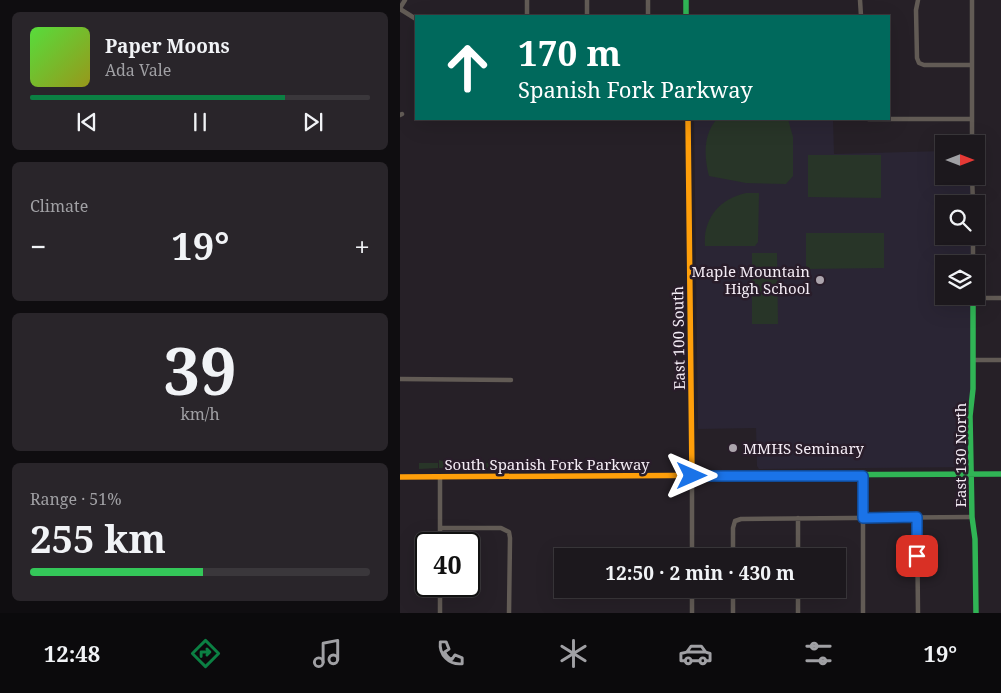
<!DOCTYPE html>
<meta charset="utf-8">
<style>
:root{--surface:#1c181d;--page:#29252a;--text:#f1f3f6;--muted:#a0a0a4;--line:#3a373b;--accent:#0b8043}
body{margin:0;font-family:"Noto Serif",serif;background:var(--page);color:var(--text);height:100vh;display:flex;flex-direction:column;font-size:19px;white-space:nowrap}
*{box-sizing:border-box;margin:0}
p{font-size:16px;color:var(--muted)}
.icon{flex:none;width:28px;height:28px;fill:none;stroke:currentColor;stroke-width:2;stroke-linecap:round;stroke-linejoin:round}
.map{position:relative;flex:1;overflow:hidden}
.drawer{display:flex;flex-direction:column;gap:12px;padding:12px;background:#0f0d10;width:400px}
.drawer>*{flex:none}
.guide{position:absolute;left:15px;top:15px;width:475px;height:105px;border-radius:0px;box-shadow:0 5px 20px #0002,0 0 0 1px var(--line);background:#00695c;color:#fff;overflow:hidden}
.needle{width:32px;rotate:90deg}
.buttons{position:absolute;left:535px;top:135px;display:grid;gap:10px}
.buttons a{display:grid;place-items:center;width:50px;height:50px;border-radius:0px;background:var(--surface);box-shadow:0 5px 20px #0002,0 0 0 1px var(--line);font-size:25px}
.speed{position:absolute;left:15px;top:532px;display:flex;gap:10px;font-size:25px;font-weight:700;text-align:center}
.speed>*{display:grid;place-content:center;width:65px;height:65px;border-radius:50%;background:var(--surface);box-shadow:0 5px 20px #0002,0 0 0 1px var(--line);line-height:1}
.speed .limit{border:2px solid #111;border-radius:8px;background:#fff;color:#111}
.pin{position:absolute;display:grid;place-items:center;width:42px;height:42px;color:#fff;margin:-21px;border-radius:10px;box-shadow:0 2px 8px #0006}
.me{position:absolute;width:55px;margin:-28px;rotate:90deg;stroke-linejoin:round;filter:drop-shadow(0 0 4px #0008)}
.turn{display:flex;align-items:center;gap:18px;height:105px;padding:0 20px;font-size:22px}
.turn .icon{width:65px;height:65px;stroke-width:2.5}
.turn b{display:block;font-size:35px;line-height:42px}
.big{font-size:38px;font-weight:700;line-height:1.1}
.drawer .tile{flex:1;display:flex;flex-direction:column;justify-content:center;gap:8px;min-width:0;padding:0 18px;border-radius:8px;background:var(--page)}
.drawer .dial{align-items:center;gap:0}
.dial b{font-size:65px;line-height:1}
.song{display:flex;align-items:center;gap:15px}
.cover{width:60px;height:60px;border-radius:8px;background:linear-gradient(135deg,hsl(110 70% 55%),hsl(60 70% 35%))}
.played{height:5px;border-radius:2px;background:linear-gradient(90deg,var(--accent) 75%,var(--line) 75%)}
.keys{display:flex;justify-content:space-around;direction:ltr}
.heat{display:flex;justify-content:space-between;align-items:center;font-size:28px;direction:ltr}
.charge{height:8px;border-radius:4px;background:linear-gradient(90deg,#34c759 51%,var(--line) 0)}
.trip{position:absolute;left:154px;top:548px;width:292px;height:50px;border-radius:0px;background:var(--surface);box-shadow:0 5px 20px #0002,0 0 0 1px var(--line);font-weight:700;line-height:50px;text-align:center}
.tabs{display:flex;height:80px;justify-content:space-around;align-items:center;background:#0b0a0c;color:var(--muted)}
.tabs .icon{width:35px;height:35px}
.tabs .on{color:var(--accent)}
.tabs b{font-size:22px;color:var(--text)}
main{display:flex;flex:1;min-height:0}
.map>svg:first-child{display:block}
</style>
<main>
<section class="drawer">
<div class="tile">
<div class="song"><i class="cover"></i><div><b>Paper Moons</b><p>Ada Vale</p></div></div>
<div class="played"></div>
<div class="keys"><svg class="icon" aria-label="previous" viewBox="0 0 24 24"><path d="M18 5L8 12l10 7zM5 5v14"/></svg><svg class="icon" aria-label="pause" viewBox="0 0 24 24"><path d="M8 5v14M16 5v14"/></svg><svg class="icon" aria-label="next" viewBox="0 0 24 24"><path d="M6 5l10 7-10 7zM19 5v14"/></svg></div>
</div>
<div class="tile"><p>Climate</p>
<div class="heat"><a>−</a><b class="big">19°</b><a>+</a></div>
</div>
<div class="tile dial"><b>39</b><p>km/h</p></div>
<div class="tile"><p>Range · 51%</p><b class="big">255 km</b><div class="charge"></div></div>
</section>
<div class="map">
<svg width="601" height="613" viewBox="0 0 601 613">
<rect width="100%" height="100%" fill="#262027"/>
<!-- education -->
<path fill="#2a2534" d="M 294,119 L 433,119 L 434,154 L 544,151 L 544,176 L 572,176 L 572,204 L 544,204 L 544,236 L 572,236 L 572,264 L 544,264 L 544,296 L 572,296 L 572,467 L 359,469 L 357,466 L 356,428 L 298,429 Z"/>
<!-- green -->
<path fill="#283528" d="M 317,119 L 388,119 L 393,137 L 393,176 L 386,184 L 346,183 L 309,176 C 304,157 303,134 317,119 Z
M 408,155 L 481,155 L 481,198 L 408,197 Z
M 346,193 L 359,193 L 358,242 L 355,246 L 305,246 C 303,219 319,199 346,193 Z
M 406,233 L 484,233 L 484,268 L 406,269 Z
M 352,253 L 377,253 L 378,324 L 352,324 Z
M 39,460 L 58,466 L 74,460 L 74,468 L 39,468 Z
M 19,463 L 38,463 L 38,468 L 19,469 Z
M 75,463 L 94,463 L 95,468 L 75,468 Z"/>
<g fill="none" stroke-linecap="round" stroke-linejoin="round">
<!-- street -->
<path stroke="#625b55" stroke-width="4.5" d="M 127,0 L 127,16
M 187,0 L 187,16
M 248,0 L 248,16
M 460,0 L 461,16
M 518,0 L 516,10 L 517,58 L 519,63 L 524,65 L 572,65
M 572,0 L 572,144
M 0,8 L 5,0
M 0,9 L 16,19
M 0,115 L 2,114
M 468,119 L 572,119
M 572,176 L 573,204
M 573,236 L 573,264
M 573,298 L 601,298
M 573,360 L 601,360
M 0,379 L 111,380
M 463,476 L 463,613
M 40,477 L 40,544
M 517,517 L 518,613
M 398,518 L 398,556
M 40,528 L 101,528 L 109,532 L 110,538 L 109,613
M 292,556 L 292,476
M 333,556 L 333,528 L 335,521 L 341,519 L 572,517
M 40,586 L 40,613
M 398,589 L 398,613
M 292,613 L 292,589
M 333,613 L 333,589"/>
<!-- fast -->
<path stroke="#30b455" stroke-width="5.5" d="M 286,0 L 286,16
M 573,296 L 573,389 L 570,416 L 572,517 L 575,539 L 576,613
M 350,475 L 601,474"/>
<!-- slow -->
<path stroke="#ff9f0a" stroke-width="5.5" d="M 288,119 L 292,476
M 0,477 L 350,475"/>
</g>
<g fill="none" stroke-linecap="round" stroke-linejoin="round">
<!-- route casing -->
<g stroke="#114b97" stroke-width="12">
<path id="route" d="M 292,476 L 463,476 L 463,518 L 517,517 L 517,556"/>
</g>
<!-- route -->
<use href="#route" stroke="#1a73e8" stroke-width="9"/>
</g>
<!-- markers -->
<g fill="#aca5ad" stroke="#291d2a" stroke-width="2">
<circle cx="420" cy="280" r="5"/>
<circle cx="333" cy="448" r="5"/>
</g>
<g text-anchor="middle" dominant-baseline="central" stroke-width="5" stroke-linejoin="round" paint-order="stroke">
<!-- poi labels -->
<g font-size="15" fill="#f4ecf5" stroke="#291d2a" text-anchor="end">
<text x="410" y="271">Maple Mountain<tspan x="410" dy="17">High School</tspan></text>
<text x="343" y="448" text-anchor="start">MMHS Seminary</text>
</g>
<!-- street labels -->
<g font-size="15" fill="#f4ecf5" stroke="#291d2a">
<text transform="translate(278 338) rotate(-91)">East 100 South</text>
<text transform="translate(560 455) rotate(-90)">East 130 North</text>
<text x="147" y="464">South Spanish Fork Parkway</text>
</g>
</g>
</svg>
<div class="buttons">
<a><svg class="needle" viewBox="-14 -14 28 28"><path d="M0-13l5 13h-10z" fill="#e53935"/><path d="M0 13l5-13h-10z" fill="#a0a0a4"/></svg></a>
<a><svg class="icon" aria-label="search" viewBox="0 0 24 24"><circle cx="10" cy="10" r="6"/><path d="M15 15l6 6"/></svg></a>
<a><svg class="icon" aria-label="layers" viewBox="0 0 24 24"><path d="M12 4l9 5-9 5-9-5zM3 14l9 5 9-5"/></svg></a>
</div>
<div class="speed"><div class="limit">40</div></div>
<div class="pin" style="left:517px;top:556px;background:#d93025"><svg class="icon" aria-label="arrive" viewBox="0 0 24 24"><path d="M6 21V4h12l-3 4 3 4H6"/></svg></div>
<svg class="me" style="left:292px;top:476px" viewBox="-20 -20 40 40"><path d="M0-17L14 15 0 8-14 15z" fill="#1a73e8" stroke="#fff" stroke-width="4"/></svg>
<div class="trip">12:50 · 2 min · 430 m</div>
<div class="guide">
<div class="turn"><svg class="icon" aria-label="ahead" viewBox="0 0 24 24"><path d="M12 20V5M6 11l6-6 6 6"/></svg><div><b>170 m</b>Spanish Fork Parkway</div></div>
</div>
</div>
</main>
<nav class="tabs">
<b>12:48</b>
<svg class="icon on" aria-label="directions" viewBox="0 0 24 24"><path d="M12 3l9 9-9 9-9-9zM9 14v-3h6M13 9l2 2-2 2"/></svg>
<svg class="icon" aria-label="music" viewBox="0 0 24 24"><path d="M9 18V5l10-2v13"/><circle cx="6" cy="18" r="3"/><circle cx="16" cy="16" r="3"/></svg>
<svg class="icon" aria-label="phone" viewBox="0 0 24 24"><path d="M5 4h4l2 5-3 2q2 4 5 5l2-3 5 2v4C11 20 4 13 5 4z"/></svg>
<svg class="icon" aria-label="climate" viewBox="0 0 24 24"><path d="M12 3v18M4 7l16 10M4 17L20 7"/></svg>
<svg class="icon" aria-label="car" viewBox="0 0 24 24"><path d="M5 17H2v-5l4-1 3-4h7l3 4 3 1v5h-3M9 17h6M6 11h13"/><circle cx="7" cy="17" r="2"/><circle cx="17" cy="17" r="2"/></svg>
<svg class="icon" aria-label="filters" viewBox="0 0 24 24"><path d="M4 7h16M4 17h16"/><circle cx="9" cy="7" r="2"/><circle cx="15" cy="17" r="2"/></svg>
<b>19°</b>
</nav>
